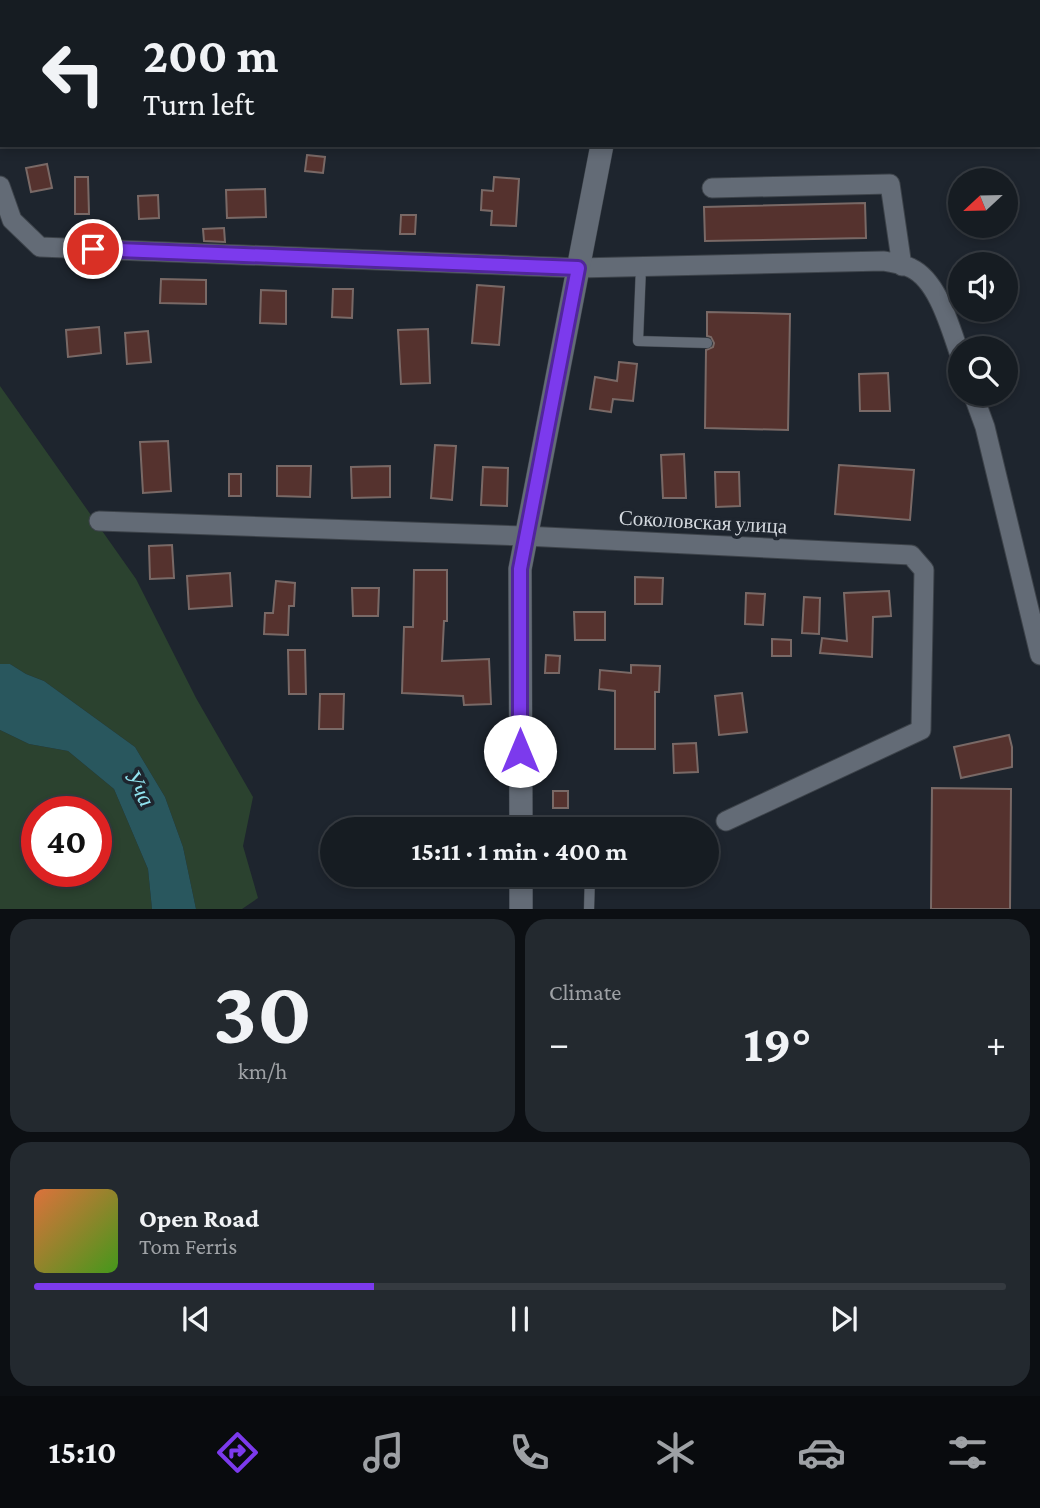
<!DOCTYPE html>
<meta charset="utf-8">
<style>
:root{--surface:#161c22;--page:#23292f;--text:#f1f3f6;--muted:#9ea1a5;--line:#353a40;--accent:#7c3aed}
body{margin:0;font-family:"Crimson Pro",serif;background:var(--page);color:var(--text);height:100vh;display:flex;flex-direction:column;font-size:26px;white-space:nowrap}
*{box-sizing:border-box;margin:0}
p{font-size:23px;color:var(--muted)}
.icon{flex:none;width:38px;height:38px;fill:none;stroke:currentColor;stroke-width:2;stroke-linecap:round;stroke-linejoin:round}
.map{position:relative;height:909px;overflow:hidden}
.sheet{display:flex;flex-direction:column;gap:10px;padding:10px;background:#0c0f13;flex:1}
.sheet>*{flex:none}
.hud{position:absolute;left:0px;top:0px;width:1041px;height:147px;box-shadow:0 4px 10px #0003,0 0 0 2px var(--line);background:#161c22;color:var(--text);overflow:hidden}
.needle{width:46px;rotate:248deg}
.controls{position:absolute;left:948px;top:168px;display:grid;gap:14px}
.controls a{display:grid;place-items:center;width:70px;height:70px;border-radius:50%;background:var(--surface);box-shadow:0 4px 10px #0003,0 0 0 2px var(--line);font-size:35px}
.speed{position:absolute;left:21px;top:796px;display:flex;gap:14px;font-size:35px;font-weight:700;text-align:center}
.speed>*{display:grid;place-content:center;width:91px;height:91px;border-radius:50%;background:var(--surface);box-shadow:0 4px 10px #0003,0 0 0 2px var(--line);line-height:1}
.speed .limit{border:10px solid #d22;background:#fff;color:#111}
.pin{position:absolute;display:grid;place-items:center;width:60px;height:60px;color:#fff;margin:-30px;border:4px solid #fff;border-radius:50%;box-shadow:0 2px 7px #0007}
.me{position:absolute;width:77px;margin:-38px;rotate:0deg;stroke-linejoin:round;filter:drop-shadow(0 0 5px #0008)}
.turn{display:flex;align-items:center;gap:24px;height:147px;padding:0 28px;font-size:32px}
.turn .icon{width:91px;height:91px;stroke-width:2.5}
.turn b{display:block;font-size:49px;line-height:60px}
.big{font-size:52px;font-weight:700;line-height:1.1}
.sheet .card{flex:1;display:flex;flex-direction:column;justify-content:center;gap:10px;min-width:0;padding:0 24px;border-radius:21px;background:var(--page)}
.sheet .dial{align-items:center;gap:0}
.dial b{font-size:91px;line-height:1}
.song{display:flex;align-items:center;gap:21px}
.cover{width:84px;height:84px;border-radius:10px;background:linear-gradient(135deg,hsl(20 70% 55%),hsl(100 70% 35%))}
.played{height:7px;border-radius:4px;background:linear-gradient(90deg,var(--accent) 35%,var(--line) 35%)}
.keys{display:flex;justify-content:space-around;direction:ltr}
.heat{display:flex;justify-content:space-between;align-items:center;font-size:38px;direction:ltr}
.sheet .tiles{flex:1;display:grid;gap:10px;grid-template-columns:1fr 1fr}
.card:last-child{grid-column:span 2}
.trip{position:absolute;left:320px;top:817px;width:399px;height:70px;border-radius:35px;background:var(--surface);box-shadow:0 4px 10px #0003,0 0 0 2px var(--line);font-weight:700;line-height:70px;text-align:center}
.tab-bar{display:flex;height:112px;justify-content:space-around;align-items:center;background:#090b0e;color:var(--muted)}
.tab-bar .icon{width:49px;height:49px}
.tab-bar .on{color:var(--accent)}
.tab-bar b{font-size:32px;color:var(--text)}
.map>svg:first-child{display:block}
</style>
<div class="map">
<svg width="1040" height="910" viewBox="0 0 1040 910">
<rect width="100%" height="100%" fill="#1e252e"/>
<!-- green -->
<path fill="#2b422f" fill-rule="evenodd" d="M 0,386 L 136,579 L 196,698 L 253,797 L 243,846 L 258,898 L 242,909 L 196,909 L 183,847 L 165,797 L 135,747 L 44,681 L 26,674 L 10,664 L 0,664 Z
M 0,730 L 29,744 L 68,751 L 114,789 L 148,869 L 152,909 L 0,910 ZM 37,812 L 96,812 L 96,872 L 37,872 Z"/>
<!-- water -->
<path fill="#29575e" d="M 0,664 L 10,664 L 26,674 L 44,681 L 135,747 L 165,797 L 183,847 L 196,909 L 152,909 L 148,869 L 114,789 L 68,751 L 29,744 L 0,730 Z"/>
<!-- building -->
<path fill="#55322e" stroke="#796966" stroke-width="2" d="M 307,155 L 325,157 L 323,173 L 305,171 Z
M 47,164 L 52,188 L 31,192 L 26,168 Z
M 75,177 L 88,177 L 89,214 L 75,214 Z
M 494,177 L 519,179 L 516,226 L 491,225 L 492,211 L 481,210 L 482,190 L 493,191 Z
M 265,189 L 266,217 L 227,218 L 226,190 Z
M 158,195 L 159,218 L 139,219 L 138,196 Z
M 865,203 L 866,238 L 705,241 L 704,207 Z
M 401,215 L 416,215 L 415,234 L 400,234 Z
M 224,228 L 225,242 L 204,241 L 203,229 Z
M 161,279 L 206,280 L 206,304 L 160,303 Z
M 477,285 L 504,287 L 499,345 L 472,343 Z
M 333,289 L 353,289 L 352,318 L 332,317 Z
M 261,290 L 286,291 L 286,324 L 260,323 Z
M 707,312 L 790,314 L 788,430 L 705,428 L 706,350 L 713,347 L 714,343 L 711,337 L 707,336 Z
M 99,327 L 101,353 L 68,357 L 66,330 Z
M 428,329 L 430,383 L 401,384 L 398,330 Z
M 148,331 L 151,362 L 127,364 L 125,333 Z
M 619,362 L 637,364 L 633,401 L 613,399 L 611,412 L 590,409 L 595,377 L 617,381 Z
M 888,373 L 890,411 L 860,411 L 859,374 Z
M 168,441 L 171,491 L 143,493 L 140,442 Z
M 435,445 L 456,446 L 452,500 L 431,498 Z
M 684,454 L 686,498 L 663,498 L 661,455 Z
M 839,465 L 914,470 L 910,520 L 835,514 Z
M 277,466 L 311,466 L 310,497 L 277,496 Z
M 390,466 L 390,497 L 352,498 L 351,467 Z
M 483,467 L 508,468 L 507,506 L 481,505 Z
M 715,472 L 739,472 L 740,506 L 716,507 Z
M 229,474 L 241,474 L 241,496 L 229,496 Z
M 172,545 L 174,578 L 150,579 L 149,546 Z
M 414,570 L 447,570 L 447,621 L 444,621 L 442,661 L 489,659 L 491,704 L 464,705 L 463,696 L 402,693 L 404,627 L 413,627 Z
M 230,573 L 232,606 L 189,609 L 187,576 Z
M 635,577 L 663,578 L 662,604 L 635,604 Z
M 276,581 L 295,583 L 294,606 L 289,606 L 288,635 L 264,634 L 265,613 L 273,613 Z
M 352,588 L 379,588 L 378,616 L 353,616 Z
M 889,591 L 891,616 L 873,617 L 872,657 L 820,653 L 822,638 L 847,641 L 844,593 Z
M 746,593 L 765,594 L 763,625 L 745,624 Z
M 804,597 L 820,598 L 819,634 L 802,633 Z
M 574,612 L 605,612 L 605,640 L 575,640 Z
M 772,639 L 791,640 L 791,656 L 772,656 Z
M 288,650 L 305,650 L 306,694 L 289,694 Z
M 546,655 L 560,656 L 559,673 L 545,673 Z
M 631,665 L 660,666 L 659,692 L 655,692 L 655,749 L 615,749 L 615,691 L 599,689 L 600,670 L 631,673 Z
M 742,693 L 747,732 L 719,735 L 715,696 Z
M 320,694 L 344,694 L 343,729 L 319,729 Z
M 1009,735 L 1012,747 L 1012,767 L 961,778 L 954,747 Z
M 696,743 L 698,772 L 674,773 L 673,744 Z
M 932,788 L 1011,789 L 1010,909 L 931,909 Z
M 553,791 L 568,791 L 568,808 L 553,808 Z"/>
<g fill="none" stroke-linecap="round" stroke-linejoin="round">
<!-- service casing -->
<g stroke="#3d434a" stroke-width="11">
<path id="service" d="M 641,267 L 638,341 L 707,343
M 591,830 L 591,827
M 589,910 L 590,875"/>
</g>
<!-- minor casing -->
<g stroke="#3d434a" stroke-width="21">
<path id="minor" d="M 0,186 L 12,220 L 40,247 L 578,268 L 884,261 C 893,263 903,264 911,268 C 939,281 951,331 961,358
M 712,188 L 890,184 L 902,266
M 973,394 L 985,427 L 1040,655
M 99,521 L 525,536 L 911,555 L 924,570 L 921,730 L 726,821"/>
</g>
<!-- tertiary casing -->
<g stroke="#3d434a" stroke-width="24">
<path id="tertiary" d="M 630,2 L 630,0
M 521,830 L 520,569 L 602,145
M 521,875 L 521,910"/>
</g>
<!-- service -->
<use href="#service" stroke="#636b76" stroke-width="10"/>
<!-- minor -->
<use href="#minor" stroke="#636b76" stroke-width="19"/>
<!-- tertiary -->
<use href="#tertiary" stroke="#636b76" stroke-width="23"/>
</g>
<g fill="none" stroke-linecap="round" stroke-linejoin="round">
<!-- route casing -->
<g stroke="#51269a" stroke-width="18">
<path id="route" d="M 93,249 L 578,268 L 520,569 L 520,751"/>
</g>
<!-- route -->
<use href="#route" stroke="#7c3aed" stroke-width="12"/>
</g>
<g text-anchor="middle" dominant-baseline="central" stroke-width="7" stroke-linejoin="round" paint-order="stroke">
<!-- street labels -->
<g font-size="21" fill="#d3d8de" stroke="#1e252e">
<text transform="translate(703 522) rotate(3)">Соколовская улица</text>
</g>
<!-- water labels -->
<g font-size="23" font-style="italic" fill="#91e3ef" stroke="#1e252e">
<text transform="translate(140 788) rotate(62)">Уча</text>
</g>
</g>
</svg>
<div class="controls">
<a><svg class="needle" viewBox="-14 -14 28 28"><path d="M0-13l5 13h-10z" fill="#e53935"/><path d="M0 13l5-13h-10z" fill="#9ea1a5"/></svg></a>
<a><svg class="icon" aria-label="sound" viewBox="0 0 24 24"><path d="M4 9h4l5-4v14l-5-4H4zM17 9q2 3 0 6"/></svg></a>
<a><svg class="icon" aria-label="search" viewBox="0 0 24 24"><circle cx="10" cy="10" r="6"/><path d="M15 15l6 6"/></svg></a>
</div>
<div class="speed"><div class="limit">40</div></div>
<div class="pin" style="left:93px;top:249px;background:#d93025"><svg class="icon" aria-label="arrive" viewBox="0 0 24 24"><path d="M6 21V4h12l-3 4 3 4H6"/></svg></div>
<svg class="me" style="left:520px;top:751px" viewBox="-20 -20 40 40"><circle r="19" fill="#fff"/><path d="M0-13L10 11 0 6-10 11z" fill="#7c3aed"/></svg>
<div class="trip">15:11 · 1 min · 400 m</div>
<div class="hud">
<div class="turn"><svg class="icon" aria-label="left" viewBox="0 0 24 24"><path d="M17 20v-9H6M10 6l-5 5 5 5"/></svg><div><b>200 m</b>Turn left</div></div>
</div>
</div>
<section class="sheet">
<div class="tiles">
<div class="card dial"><b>30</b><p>km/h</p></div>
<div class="card"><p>Climate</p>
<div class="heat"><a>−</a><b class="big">19°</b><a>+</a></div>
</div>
<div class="card">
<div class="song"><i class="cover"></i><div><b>Open Road</b><p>Tom Ferris</p></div></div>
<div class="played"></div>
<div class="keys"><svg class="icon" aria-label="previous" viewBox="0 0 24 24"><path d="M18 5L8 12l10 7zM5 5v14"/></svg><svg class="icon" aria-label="pause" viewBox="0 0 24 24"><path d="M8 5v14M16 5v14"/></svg><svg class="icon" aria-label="next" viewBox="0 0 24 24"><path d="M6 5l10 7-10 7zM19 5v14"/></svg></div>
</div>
</div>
</section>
<nav class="tab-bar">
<b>15:10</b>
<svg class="icon on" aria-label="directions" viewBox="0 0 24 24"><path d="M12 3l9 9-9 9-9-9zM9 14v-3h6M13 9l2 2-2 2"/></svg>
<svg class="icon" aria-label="music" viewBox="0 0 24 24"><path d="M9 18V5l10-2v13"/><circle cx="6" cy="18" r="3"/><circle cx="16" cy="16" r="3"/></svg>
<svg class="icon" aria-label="phone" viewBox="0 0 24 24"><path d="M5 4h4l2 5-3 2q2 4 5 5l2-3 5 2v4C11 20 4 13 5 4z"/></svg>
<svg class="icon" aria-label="climate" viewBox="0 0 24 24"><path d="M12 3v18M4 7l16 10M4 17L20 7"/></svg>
<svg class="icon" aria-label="car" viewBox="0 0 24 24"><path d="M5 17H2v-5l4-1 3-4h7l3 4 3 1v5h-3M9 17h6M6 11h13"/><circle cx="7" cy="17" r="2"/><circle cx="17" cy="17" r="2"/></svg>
<svg class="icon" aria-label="filters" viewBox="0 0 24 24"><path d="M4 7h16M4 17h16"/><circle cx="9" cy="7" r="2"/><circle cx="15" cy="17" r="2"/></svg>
</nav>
